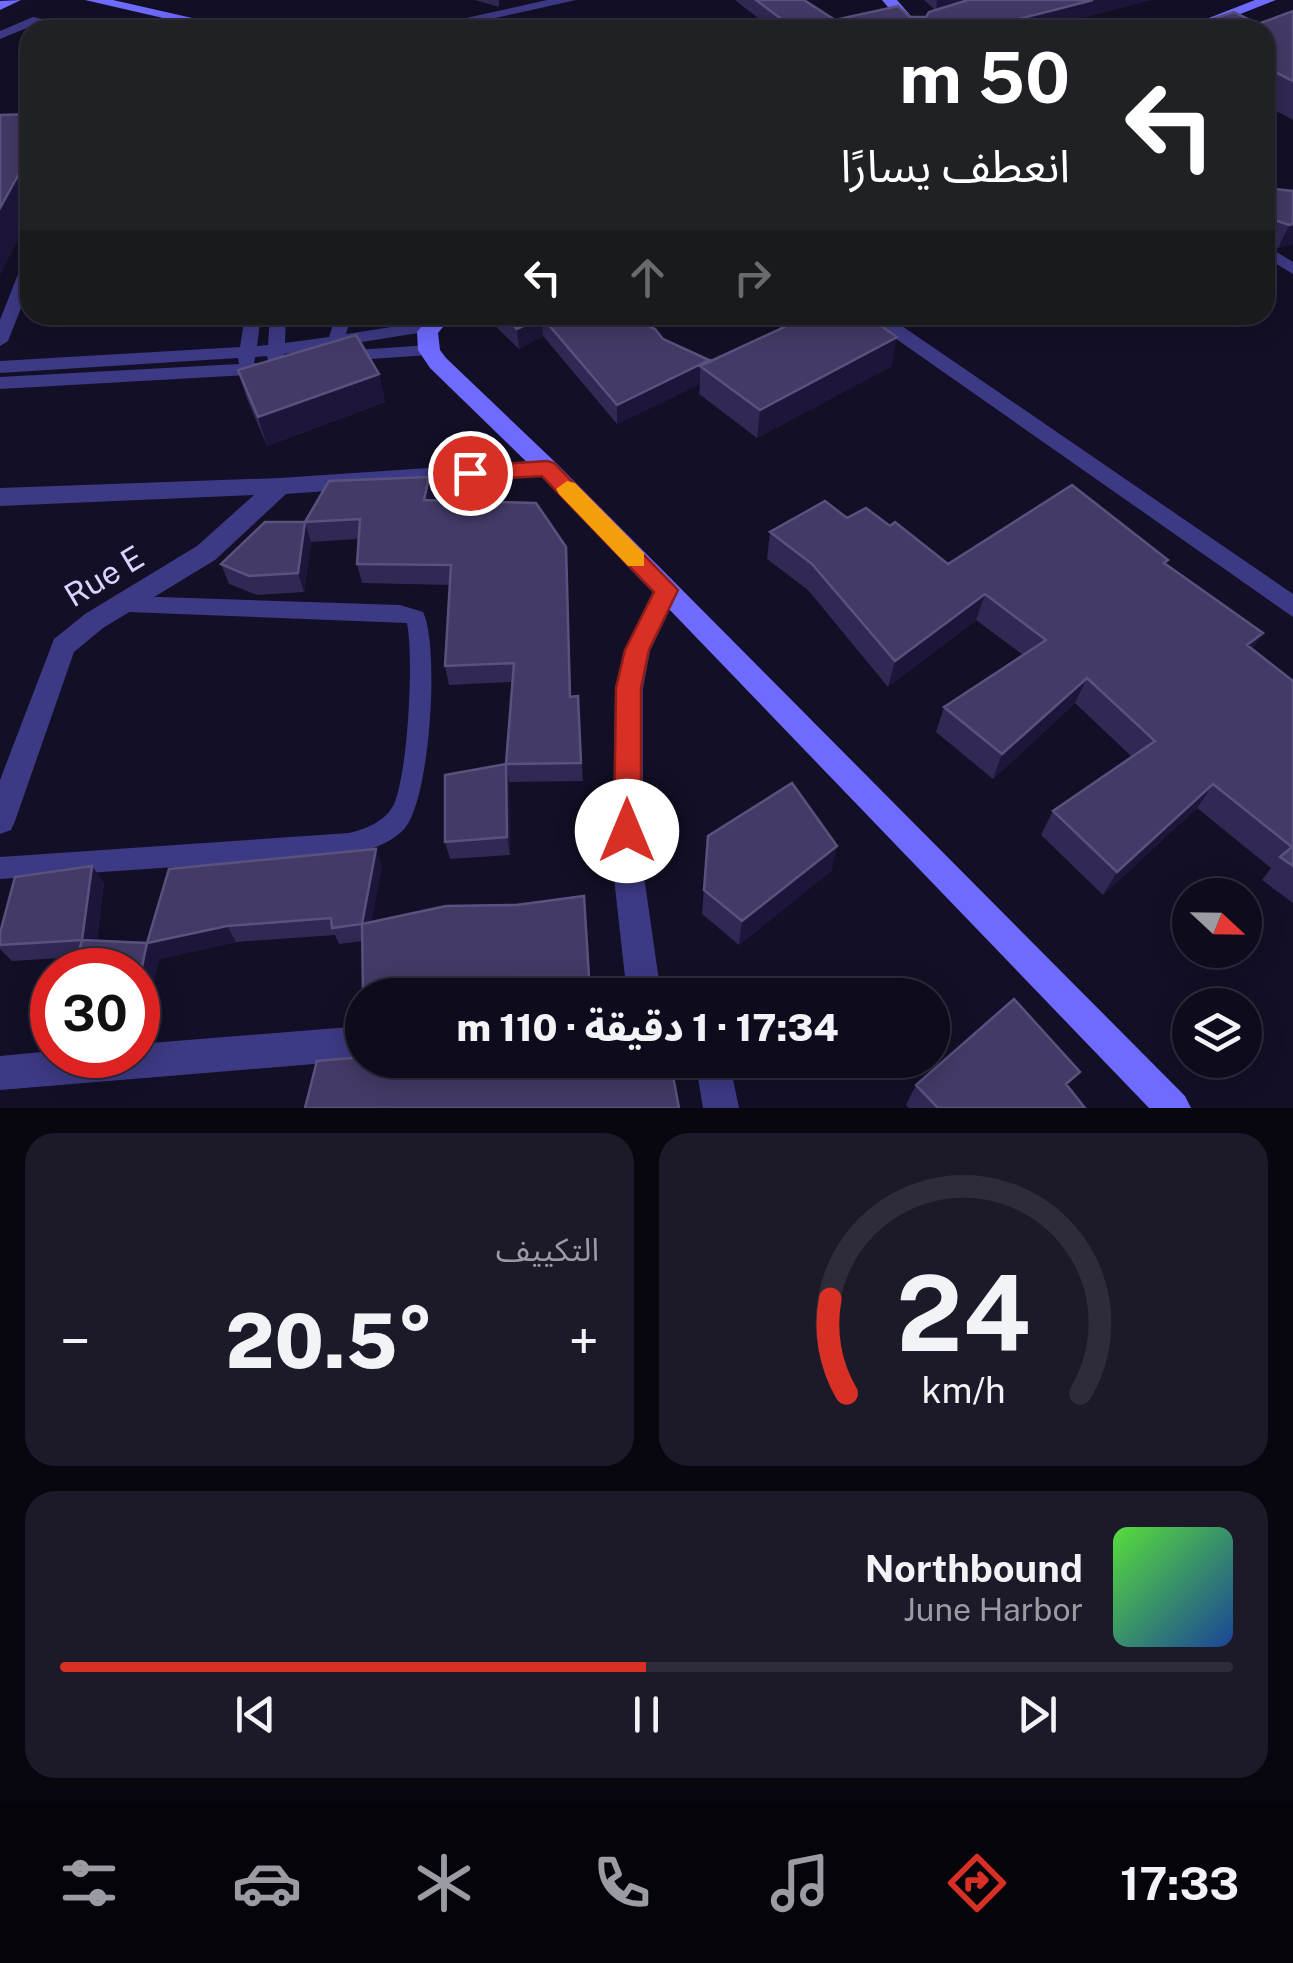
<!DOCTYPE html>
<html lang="ar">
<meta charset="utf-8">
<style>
:root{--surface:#0e0b1c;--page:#1c1929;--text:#f1f3f6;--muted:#9b9ba3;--line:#2e2b3b;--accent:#d93025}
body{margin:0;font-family:"Public Sans","Noto Sans Arabic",sans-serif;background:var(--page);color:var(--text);direction:rtl;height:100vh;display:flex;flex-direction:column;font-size:38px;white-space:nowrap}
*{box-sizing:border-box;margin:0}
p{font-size:32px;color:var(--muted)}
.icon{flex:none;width:55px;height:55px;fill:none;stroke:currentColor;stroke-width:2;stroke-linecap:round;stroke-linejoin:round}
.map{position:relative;height:1108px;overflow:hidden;direction:ltr}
.drawer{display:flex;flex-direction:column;gap:25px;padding:25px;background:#08060f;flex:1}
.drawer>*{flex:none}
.banner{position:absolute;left:20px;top:20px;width:1255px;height:305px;border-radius:30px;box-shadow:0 5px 25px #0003,0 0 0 2px var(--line);direction:rtl;background:#202124;color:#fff;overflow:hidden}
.needle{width:65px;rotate:112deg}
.controls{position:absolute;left:1172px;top:878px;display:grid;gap:20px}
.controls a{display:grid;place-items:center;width:90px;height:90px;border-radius:50%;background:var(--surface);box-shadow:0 5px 25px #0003,0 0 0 2px var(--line);font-size:50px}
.speed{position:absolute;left:30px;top:948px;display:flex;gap:20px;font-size:50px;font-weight:700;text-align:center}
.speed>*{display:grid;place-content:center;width:130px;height:130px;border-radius:50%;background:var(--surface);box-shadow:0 5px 25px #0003,0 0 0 2px var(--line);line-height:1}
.speed .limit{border:15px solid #d22;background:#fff;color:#111}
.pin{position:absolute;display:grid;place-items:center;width:85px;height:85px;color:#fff;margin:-42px;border:5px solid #fff;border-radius:50%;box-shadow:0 2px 10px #0007}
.me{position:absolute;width:110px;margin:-55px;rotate:0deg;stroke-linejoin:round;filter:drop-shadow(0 0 8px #0008)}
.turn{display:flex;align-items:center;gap:35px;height:210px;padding:0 40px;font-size:45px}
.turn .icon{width:130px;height:130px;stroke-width:2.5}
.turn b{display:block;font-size:70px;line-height:85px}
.lanes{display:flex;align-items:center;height:95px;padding:0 40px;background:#0003;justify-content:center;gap:50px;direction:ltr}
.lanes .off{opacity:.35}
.big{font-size:75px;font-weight:800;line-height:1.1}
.drawer .card{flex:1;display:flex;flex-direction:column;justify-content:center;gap:15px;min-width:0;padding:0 35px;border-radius:30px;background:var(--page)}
.drawer .dial{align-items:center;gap:0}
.dial svg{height:260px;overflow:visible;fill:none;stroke:var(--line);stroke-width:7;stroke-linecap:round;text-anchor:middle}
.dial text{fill:var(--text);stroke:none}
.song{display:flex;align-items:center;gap:30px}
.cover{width:120px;height:120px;border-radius:15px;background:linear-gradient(135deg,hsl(110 70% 55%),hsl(220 70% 35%))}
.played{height:10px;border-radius:5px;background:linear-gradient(90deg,var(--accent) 50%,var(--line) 50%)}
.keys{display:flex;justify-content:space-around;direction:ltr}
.heat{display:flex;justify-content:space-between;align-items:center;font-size:55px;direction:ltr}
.drawer .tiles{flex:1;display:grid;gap:25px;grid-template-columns:1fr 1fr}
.card:last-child{grid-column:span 2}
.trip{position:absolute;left:345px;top:978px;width:605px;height:100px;border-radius:50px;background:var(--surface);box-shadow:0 5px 25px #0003,0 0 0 2px var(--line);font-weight:800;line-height:100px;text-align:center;direction:rtl}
.tab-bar{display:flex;height:160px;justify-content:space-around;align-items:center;background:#06040b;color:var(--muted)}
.tab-bar .icon{width:70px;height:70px}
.tab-bar .on{color:var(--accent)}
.tab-bar b{font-size:45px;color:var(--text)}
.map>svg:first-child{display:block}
</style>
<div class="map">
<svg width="1293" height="1108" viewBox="0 0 1293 1108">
<rect width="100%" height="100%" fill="#130f26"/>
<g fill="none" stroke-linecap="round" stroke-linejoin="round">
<!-- lane -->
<path fill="#3d3a85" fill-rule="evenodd" d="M 33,17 L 81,27 L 83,30 L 34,25 L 0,39 L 0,31 Z
M 1265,245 L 1293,262 L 1293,274 L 1265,257 Z
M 30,259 L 30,285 L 8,341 L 0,346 L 0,320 L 22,264 Z
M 245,315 L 261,315 L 257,346 L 268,345 L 270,315 L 286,315 L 285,343 L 329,337 L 336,315 L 352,315 L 346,334 L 431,321 L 439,326 L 431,331 L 343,345 L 341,351 L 429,345 L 437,350 L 429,355 L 341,361 L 327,354 L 325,348 L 284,354 L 281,364 L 269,364 L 267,356 L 255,357 L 254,363 L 269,364 L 272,368 L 263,374 L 0,389 L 0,377 L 239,364 L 238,358 L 0,373 L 0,361 L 240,347 Z
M 128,596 L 400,605 L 423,612 C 440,647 430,798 405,828 C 391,844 369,850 349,855 L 0,879 L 0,857 L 349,833 C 366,829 386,821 394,804 C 408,772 414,658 407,623 L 128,612 L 121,610 L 118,604 L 121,598 Z"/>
<!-- street -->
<path fill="#3d3a85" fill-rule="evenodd" d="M 547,0 L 576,0 L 442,30 L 426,27 Z
M 862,315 L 886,315 L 1293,594 L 1293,617 Z
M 547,460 L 559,468 L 555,474 L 286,494 L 215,560 L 103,628 L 74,652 L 15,821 L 11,830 L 0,834 L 0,780 L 54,639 L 85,614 L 197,546 L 254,495 L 0,506 L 0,488 L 280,478 Z
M 666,580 L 675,583 L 679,590 L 650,651 L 643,689 L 643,869 L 661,995 L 627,995 L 613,869 L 615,689 L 624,651 L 657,583 Z
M 362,1026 L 362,1060 L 0,1090 L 0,1056 L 52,1051 L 52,1055 L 138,1055 L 138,1044 Z
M 695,1060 L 729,1060 L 739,1108 L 703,1108 Z"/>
<!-- secondary -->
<path fill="#6f6bff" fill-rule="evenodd" d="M 21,0 L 0,10 L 0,1 Z
M 85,0 L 113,0 L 245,30 L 215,30 Z
M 882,0 L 897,0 L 923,30 L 907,30 Z
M 1255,0 L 1276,0 L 1200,30 L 1178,30 Z
M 431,315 L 453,315 L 438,333 L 440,350 L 446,358 L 555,462 L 1185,1096 L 1191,1108 L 1149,1108 L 539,474 L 430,368 L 418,350 L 417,332 Z"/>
</g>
<!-- wall -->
<path fill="#312854" d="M 475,0 L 499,0 L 499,7 Z
M 735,0 L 804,0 L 835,20 L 926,17 L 935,10 L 924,0 L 1150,0 L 1036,30 L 773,30 Z
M 1293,11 L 1293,120 L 1265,105 L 1265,30 L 1186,30 L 1187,27 L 1258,24 Z
M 1265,188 L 1293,191 L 1293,244 L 1278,248 L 1266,244 L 1265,245 Z
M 487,315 L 626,315 L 663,339 L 709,360 L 709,362 L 892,366 L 757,438 L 699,394 L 700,384 L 617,424 L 543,336 L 519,349 L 487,318 Z
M 238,370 L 379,374 L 385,402 L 267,446 L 247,399 Z
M 433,497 L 432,500 L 566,547 L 571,697 L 578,696 L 583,781 L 509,782 L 510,855 L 450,859 L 445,842 L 506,764 L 512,682 L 449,685 L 445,666 L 450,585 L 362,583 L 357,564 L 358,539 L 311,542 L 304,592 L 257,595 L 229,584 L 221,564 L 305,522 Z
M 847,518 L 948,564 L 1166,564 L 1253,650 L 1293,681 L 1293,903 L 1262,880 L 1271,868 L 1197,808 L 1103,895 L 1041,835 L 1053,811 L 1132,757 L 1075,703 L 993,779 L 936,732 L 944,707 L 1023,655 L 976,620 L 888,687 L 808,590 L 767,559 L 770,532 Z
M 708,836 L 837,846 L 831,871 L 739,945 L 702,914 Z
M 92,866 L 104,883 L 97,940 L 147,943 L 382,866 L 371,922 L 584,896 L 590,993 L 517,993 L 495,995 L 364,995 L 362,941 L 339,944 L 335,935 L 236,942 L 159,959 L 141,1040 L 138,1040 L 138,970 L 77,957 L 12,961 L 0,949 L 0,933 Z
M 916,1085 L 1069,1087 L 1085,1108 L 909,1108 L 906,1105 Z"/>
<!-- shaded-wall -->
<path fill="#1d163a" d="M 937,0 L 971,0 L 936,10 Z
M 1093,0 L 1150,0 L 1036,30 L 976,30 Z
M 30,154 L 30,217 L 0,275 L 0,208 Z
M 1293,224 L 1293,244 L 1278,248 L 1289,225 Z
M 1272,230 L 1265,245 L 1265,232 Z
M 542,317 L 543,336 L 519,349 L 517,329 Z
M 897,337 L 892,366 L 757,438 L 760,410 Z
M 709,360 L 709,372 L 700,366 L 700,384 L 617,424 L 617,405 Z
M 379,374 L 385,402 L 267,446 L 258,417 Z
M 429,477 L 433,497 L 428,520 L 424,500 Z
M 305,522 L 311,542 L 304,592 L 298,573 Z
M 985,594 L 976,620 L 888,687 L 895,661 Z
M 1263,633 L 1247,659 L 1247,645 Z
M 1087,678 L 1075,703 L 993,779 L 1002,754 Z
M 506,764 L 509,782 L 510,855 L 507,837 Z
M 1213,784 L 1197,808 L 1103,895 L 1117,872 Z
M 837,846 L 831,871 L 739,945 L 742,921 Z
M 376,849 L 382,866 L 368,941 L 362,924 Z
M 92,866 L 104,883 L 95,956 L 82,940 Z
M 227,926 L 236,942 L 159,959 L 141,1040 L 138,1036 L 138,986 L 147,943 Z"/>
<!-- building -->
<path fill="#433a66" stroke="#5a527e" stroke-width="2.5" d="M 756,0 L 804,0 L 835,20 L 898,6 L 910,17 L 926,17 L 929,12 L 968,0 L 1093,0 L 976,30 L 973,30 L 958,20 L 950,30 L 796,30 Z
M 1293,11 L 1293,81 L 1265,67 L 1265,30 L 1192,30 L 1187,27 L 1234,12 L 1258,24 Z
M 30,114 L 30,154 L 0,208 L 0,115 Z
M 1265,188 L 1293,191 L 1293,224 L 1289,225 L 1272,219 L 1272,230 L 1265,232 Z
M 502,315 L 626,315 L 655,329 L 663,339 L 709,360 L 617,405 L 542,317 L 517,329 Z
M 810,315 L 865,315 L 897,337 L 760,410 L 700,366 Z
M 356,335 L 379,374 L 258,417 L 238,370 Z
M 429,477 L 424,500 L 536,503 L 566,547 L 570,697 L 578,696 L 581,763 L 506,764 L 514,663 L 445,666 L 451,565 L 357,564 L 360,519 L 305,522 L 329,481 Z
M 1072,485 L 1168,560 L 1164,563 L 1263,633 L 1247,645 L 1293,681 L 1293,866 L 1280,857 L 1292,847 L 1213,784 L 1117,872 L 1053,811 L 1155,741 L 1087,678 L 1002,754 L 944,707 L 1046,640 L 985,594 L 895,661 L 812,564 L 770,532 L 825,501 L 847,518 L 866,508 L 890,526 L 895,522 L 948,564 Z
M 265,522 L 305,522 L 298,573 L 249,576 L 221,564 Z
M 506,764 L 507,837 L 445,842 L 445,775 Z
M 792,783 L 837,846 L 742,921 L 704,890 L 708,836 Z
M 376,849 L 362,924 L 332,928 L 331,918 L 227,926 L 147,943 L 169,869 Z
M 92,866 L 82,940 L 0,945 L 0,933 L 15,877 Z
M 584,896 L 589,977 L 514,977 L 363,993 L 362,924 L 446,906 L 516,905 Z
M 82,940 L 147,943 L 138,986 L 138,970 L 74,970 Z
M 1014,999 L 1080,1072 L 1066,1084 L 1085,1108 L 938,1108 L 916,1085 Z
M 362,1057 L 362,1060 L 670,1060 L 679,1108 L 305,1108 L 317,1061 Z"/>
<!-- route -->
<path fill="#d93025" stroke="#8d1f18" stroke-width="2.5" d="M 547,461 L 554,463 L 678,590 L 649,650 L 641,688 L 641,831 L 637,840 L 627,843 L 618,840 L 614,831 L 616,688 L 625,650 L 654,592 L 542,476 L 470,480 L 460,473 L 470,466 Z"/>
<!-- slow -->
<path fill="#f59e0b" d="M 567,481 L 575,483 L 644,553 L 644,566 L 628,566 L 559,494 L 556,489 Z"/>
<g text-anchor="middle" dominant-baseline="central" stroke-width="10" stroke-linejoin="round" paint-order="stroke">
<!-- street labels -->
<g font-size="32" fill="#d9d4ff" stroke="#130f26">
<text transform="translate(104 576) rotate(-31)">Rue E</text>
</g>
</g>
</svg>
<div class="controls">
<a><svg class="needle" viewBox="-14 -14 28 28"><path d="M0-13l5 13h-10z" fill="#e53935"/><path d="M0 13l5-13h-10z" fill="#9b9ba3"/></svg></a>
<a><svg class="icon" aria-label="layers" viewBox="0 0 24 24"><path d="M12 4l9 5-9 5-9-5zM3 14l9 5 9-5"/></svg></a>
</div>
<div class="speed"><div class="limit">30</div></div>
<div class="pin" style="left:470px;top:473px;background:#d93025"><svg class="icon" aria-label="arrive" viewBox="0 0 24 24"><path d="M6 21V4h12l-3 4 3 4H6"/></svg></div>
<svg class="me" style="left:627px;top:831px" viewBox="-20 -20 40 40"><circle r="19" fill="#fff"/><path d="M0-13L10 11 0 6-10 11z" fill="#d93025"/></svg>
<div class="trip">17:34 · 1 دقيقة · 110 m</div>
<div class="banner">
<div class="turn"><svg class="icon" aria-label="left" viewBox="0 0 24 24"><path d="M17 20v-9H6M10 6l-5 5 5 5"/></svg><div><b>50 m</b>انعطف يسارًا</div></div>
<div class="lanes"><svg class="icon" aria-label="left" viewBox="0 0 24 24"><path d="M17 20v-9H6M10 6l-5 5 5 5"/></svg><svg class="icon off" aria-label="ahead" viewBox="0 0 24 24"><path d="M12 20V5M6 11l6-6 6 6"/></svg><svg class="icon off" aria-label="right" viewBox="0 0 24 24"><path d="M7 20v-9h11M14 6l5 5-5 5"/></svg></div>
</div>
</div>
<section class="drawer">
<div class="tiles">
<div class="card dial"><svg viewBox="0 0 100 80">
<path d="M14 69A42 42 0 1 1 86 69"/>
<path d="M14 69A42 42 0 0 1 9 40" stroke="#d93025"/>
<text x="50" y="56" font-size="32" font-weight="700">24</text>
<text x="50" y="72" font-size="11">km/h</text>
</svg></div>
<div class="card"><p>التكييف</p>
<div class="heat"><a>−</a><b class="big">20.5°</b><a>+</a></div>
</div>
<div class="card">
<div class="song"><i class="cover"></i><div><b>Northbound</b><p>June Harbor</p></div></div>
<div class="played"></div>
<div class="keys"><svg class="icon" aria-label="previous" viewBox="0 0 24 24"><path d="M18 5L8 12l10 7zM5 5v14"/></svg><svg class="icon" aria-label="pause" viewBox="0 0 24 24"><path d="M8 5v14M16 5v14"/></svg><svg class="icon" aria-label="next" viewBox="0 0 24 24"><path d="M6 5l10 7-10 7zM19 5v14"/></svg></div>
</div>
</div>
</section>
<nav class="tab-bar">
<b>17:33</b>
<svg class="icon on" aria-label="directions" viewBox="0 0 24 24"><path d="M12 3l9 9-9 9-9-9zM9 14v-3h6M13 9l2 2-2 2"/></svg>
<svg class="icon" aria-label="music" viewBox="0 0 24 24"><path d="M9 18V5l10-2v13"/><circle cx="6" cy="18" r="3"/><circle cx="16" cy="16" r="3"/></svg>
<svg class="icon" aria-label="phone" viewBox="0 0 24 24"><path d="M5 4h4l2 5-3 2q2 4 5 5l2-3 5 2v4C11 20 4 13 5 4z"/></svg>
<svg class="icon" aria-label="climate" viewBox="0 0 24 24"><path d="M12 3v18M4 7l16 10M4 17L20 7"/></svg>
<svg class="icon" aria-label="car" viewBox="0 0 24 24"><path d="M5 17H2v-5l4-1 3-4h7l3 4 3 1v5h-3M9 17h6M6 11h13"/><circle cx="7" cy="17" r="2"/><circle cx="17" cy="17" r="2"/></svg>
<svg class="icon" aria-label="filters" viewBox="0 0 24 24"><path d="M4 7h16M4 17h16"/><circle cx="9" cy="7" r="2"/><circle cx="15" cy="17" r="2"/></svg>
</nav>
